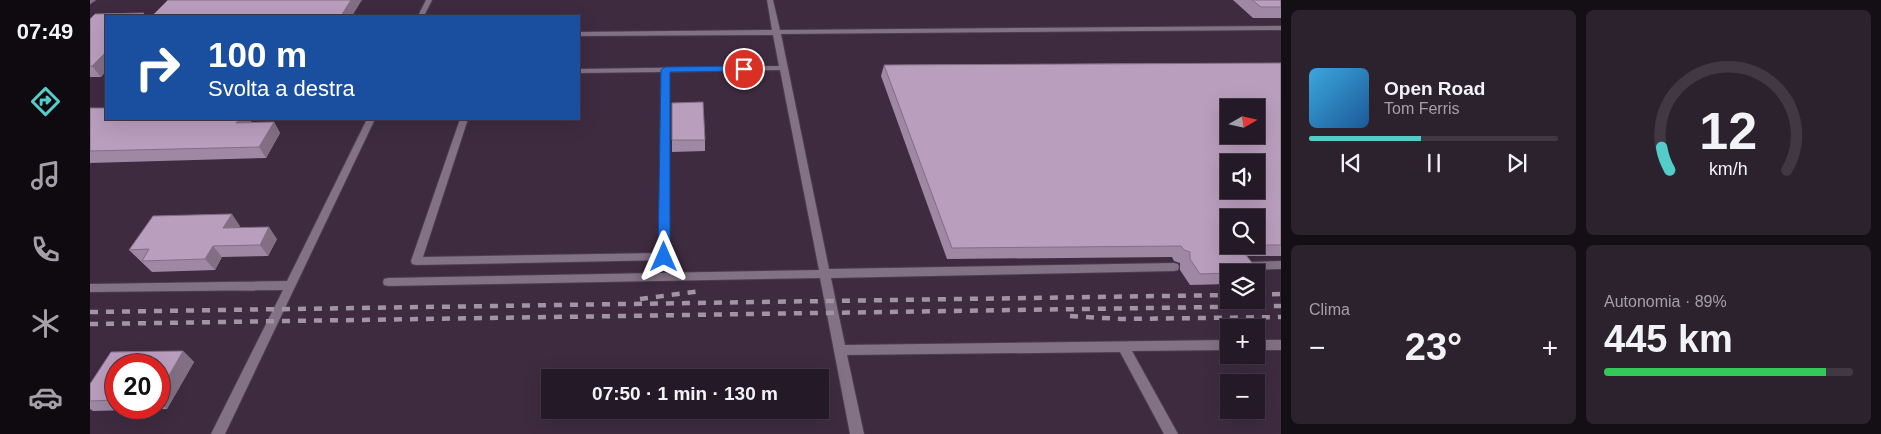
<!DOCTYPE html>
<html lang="it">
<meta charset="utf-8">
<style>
:root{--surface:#241926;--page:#2c222e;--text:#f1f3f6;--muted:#a3a0a7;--line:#413843;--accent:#53cdc9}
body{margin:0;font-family:Arial,sans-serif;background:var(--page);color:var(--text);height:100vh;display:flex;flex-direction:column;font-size:19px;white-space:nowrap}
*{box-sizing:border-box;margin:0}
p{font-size:16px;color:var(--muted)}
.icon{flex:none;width:28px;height:28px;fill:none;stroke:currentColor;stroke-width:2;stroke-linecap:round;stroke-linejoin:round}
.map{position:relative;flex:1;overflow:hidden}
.details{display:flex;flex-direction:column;gap:10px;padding:10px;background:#140e15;width:600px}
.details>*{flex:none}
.banner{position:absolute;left:15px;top:15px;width:475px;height:105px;border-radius:0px;box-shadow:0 5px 20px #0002,0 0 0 1px var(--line);background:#1a4fa0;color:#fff;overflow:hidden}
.needle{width:32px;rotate:81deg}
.buttons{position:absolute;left:1130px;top:99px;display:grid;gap:10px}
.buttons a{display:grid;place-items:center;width:45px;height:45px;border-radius:0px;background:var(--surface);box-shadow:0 5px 20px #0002,0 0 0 1px var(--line);font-size:25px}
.speed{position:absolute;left:15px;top:354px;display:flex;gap:10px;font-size:25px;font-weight:700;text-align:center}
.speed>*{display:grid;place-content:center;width:65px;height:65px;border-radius:50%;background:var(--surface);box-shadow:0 5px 20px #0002,0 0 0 1px var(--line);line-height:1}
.speed .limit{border:8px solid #d22;background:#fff;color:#111}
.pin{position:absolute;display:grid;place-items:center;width:42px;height:42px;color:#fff;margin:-21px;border:2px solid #fff;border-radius:50%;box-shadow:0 1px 5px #0007}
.me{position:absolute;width:55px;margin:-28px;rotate:0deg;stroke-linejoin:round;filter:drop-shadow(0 0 4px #0008)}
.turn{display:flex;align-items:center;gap:18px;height:105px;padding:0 20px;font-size:22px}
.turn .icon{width:65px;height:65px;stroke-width:2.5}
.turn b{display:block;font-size:35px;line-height:42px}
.big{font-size:38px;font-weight:600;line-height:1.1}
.details .widget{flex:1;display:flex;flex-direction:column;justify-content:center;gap:8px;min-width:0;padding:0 18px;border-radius:8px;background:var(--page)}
.details .dial{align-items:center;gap:0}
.dial svg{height:130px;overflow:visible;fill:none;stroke:var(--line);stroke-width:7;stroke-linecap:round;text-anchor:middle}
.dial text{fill:var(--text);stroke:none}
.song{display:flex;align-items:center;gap:15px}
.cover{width:60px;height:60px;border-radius:8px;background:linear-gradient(135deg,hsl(200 70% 55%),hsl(210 70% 35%))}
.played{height:5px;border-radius:2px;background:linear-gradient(90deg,var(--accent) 45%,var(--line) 45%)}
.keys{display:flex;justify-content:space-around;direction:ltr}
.heat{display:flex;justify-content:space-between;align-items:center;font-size:28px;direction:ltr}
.charge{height:8px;border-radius:4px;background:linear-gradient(90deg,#34c759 89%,var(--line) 0)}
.details .tiles{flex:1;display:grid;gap:10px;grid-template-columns:repeat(2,1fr)}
.trip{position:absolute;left:451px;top:369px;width:288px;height:50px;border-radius:0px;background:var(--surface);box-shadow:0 5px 20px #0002,0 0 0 1px var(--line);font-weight:600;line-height:50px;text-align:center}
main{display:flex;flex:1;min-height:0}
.tab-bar{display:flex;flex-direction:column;width:90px;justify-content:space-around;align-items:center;background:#0e0a0f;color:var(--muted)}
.tab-bar .icon{width:35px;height:35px}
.tab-bar .on{color:var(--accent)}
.tab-bar b{font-size:22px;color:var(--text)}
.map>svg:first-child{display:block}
</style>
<main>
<nav class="tab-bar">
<b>07:49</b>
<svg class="icon on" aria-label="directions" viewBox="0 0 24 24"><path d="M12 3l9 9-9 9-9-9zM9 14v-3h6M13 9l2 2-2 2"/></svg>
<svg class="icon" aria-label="music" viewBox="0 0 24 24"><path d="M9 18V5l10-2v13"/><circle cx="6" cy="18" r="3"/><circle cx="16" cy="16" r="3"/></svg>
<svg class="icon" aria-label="phone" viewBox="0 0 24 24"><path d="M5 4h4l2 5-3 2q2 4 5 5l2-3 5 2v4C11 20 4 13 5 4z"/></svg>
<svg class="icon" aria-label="climate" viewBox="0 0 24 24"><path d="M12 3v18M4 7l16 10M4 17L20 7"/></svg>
<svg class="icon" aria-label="car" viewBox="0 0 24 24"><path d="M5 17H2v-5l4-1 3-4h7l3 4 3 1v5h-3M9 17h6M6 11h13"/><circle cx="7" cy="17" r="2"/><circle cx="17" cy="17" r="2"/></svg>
</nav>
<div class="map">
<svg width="1191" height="434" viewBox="0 0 1191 434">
<rect width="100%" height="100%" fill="#302132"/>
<!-- built -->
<path fill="#3e2b40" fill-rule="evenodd" d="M 0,0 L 1191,0 L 1191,434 L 0,434 ZM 16,16 L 489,16 L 489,119 L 16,119 ZM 1139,108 L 1166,108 L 1166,135 L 1139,135 ZM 1139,162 L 1166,162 L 1166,190 L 1139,190 ZM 1139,218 L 1166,218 L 1166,245 L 1139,245 ZM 1139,272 L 1166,272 L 1166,300 L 1139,300 ZM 1139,328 L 1166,328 L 1166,355 L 1139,355 ZM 26,365 L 69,365 L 69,408 L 26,408 ZM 460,378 L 730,378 L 730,410 L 460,410 ZM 1139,382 L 1166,382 L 1166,410 L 1139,410 Z"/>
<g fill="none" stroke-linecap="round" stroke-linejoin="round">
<!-- lane casing -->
<g stroke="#4a3e4c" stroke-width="2">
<path id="lane" d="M 0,0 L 6,0 L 0,4 Z
M 336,0 L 342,0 L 334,16 L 328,16 Z
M 677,0 L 683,0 L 690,30 L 1191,26 L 1191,30 L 691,34 L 739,269 L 1084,263 L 1088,264 L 1089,267 L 1088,270 L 1084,271 L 741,278 L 755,345 L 1139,340 L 1139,350 L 1042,351 L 1088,434 L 1074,434 L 1030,352 L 757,355 L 774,434 L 760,434 L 730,278 L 298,286 L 294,285 L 293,282 L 294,279 L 298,278 L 729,270 L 690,70 L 579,72 L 579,257 L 578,260 L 326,265 L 322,264 L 321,261 L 370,119 L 378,119 L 333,257 L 569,253 L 571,72 L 489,73 L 489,69 L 689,66 L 683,35 L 489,36 L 489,32 L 682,30 Z
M 277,119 L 285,119 L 135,434 L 121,434 L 193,290 L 0,292 L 0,284 L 197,281 Z
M 1191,261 L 1191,269 L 1158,270 L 1154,269 L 1153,266 L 1154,263 L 1158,262 Z
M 1166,340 L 1191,340 L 1191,350 L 1166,350 Z"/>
</g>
<!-- lane -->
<use href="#lane" fill="#837185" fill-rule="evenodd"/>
<!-- rail -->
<path stroke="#a195a3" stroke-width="4.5" stroke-dasharray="8 8" stroke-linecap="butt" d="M 1166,295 L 1191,294
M 550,299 L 611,291
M 0,312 L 1139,295
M 980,316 L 1031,319 L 1191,317
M 0,324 L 1191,306"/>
</g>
<!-- wall -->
<path fill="#9f88a3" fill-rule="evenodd" d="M 1143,0 L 1191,0 L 1191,18 L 1163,18 Z
M 16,16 L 16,71 L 11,77 L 0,77 L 0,19 Z
M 1191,63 L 1191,256 L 1157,256 L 1170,273 L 1166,276 L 1166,272 L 1139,272 L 1139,284 L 1100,285 L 1090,270 L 1090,263 L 1084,261 L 1082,257 L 857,259 L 791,76 L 794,65 Z
M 0,108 L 161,122 L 184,122 L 190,133 L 176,158 L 0,163 Z
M 582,140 L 615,140 L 615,151 L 582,152 Z
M 150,226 L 148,228 L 187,239 L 178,256 L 132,257 L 125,270 L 62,272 L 39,250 Z
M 93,351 L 104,362 L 77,409 L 3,411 L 0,409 L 0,384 L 21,352 ZM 26,365 L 69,365 L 69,408 L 26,408 Z"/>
<!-- shaded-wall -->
<path fill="#826f84" d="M 261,0 L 272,0 L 262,16 L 251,16 Z
M 16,52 L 16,71 L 11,77 L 2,66 Z
M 149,119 L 163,119 L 153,134 L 146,123 Z
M 184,122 L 190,133 L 176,158 L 169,147 Z
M 142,214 L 150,226 L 142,240 L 133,228 Z
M 179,227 L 187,239 L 178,256 L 170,245 Z
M 123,246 L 132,257 L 125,270 L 115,259 Z
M 93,351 L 104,362 L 77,409 L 69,402 L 69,393 Z"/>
<!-- building -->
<path fill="#b99ebd" stroke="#826f84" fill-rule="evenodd" d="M 78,0 L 261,0 L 251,16 L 62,16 Z
M 1162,0 L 1191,0 L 1191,7 L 1171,7 Z
M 54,13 L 51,16 L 16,16 L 16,52 L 2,66 L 0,66 L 0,19 L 5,14 Z
M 1191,63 L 1191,245 L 1148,245 L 1170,273 L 1139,272 L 1139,273 L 1110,274 L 1100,259 L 1100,252 L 1094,250 L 1091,246 L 862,248 L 794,65 ZM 1139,108 L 1166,108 L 1166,135 L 1139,135 ZM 1139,162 L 1166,162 L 1166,190 L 1139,190 ZM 1139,218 L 1166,218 L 1166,245 L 1139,245 Z
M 613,102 L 615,140 L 582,140 L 582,103 Z
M 0,108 L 16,108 L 16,119 L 149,119 L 146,123 L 184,122 L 169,147 L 0,151 Z
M 142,214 L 133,228 L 179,227 L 170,245 L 123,246 L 115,259 L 52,261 L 59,249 L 39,250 L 63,216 Z
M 93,351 L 69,393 L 69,365 L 26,365 L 26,400 L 0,401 L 0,384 L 21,352 Z"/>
<!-- route -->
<path fill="#1a73e8" stroke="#114b97" d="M 654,66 L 657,67 L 657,71 L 580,72 L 580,257 L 578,260 L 570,260 L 568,257 L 571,70 L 575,67 Z"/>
</svg>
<div class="buttons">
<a><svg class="needle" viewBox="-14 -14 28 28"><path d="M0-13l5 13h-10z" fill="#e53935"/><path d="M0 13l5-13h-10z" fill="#a3a0a7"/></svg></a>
<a><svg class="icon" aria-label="sound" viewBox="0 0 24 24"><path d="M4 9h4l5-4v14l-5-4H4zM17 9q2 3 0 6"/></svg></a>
<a><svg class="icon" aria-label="search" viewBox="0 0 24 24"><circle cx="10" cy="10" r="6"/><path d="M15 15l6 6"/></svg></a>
<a><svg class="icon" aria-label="layers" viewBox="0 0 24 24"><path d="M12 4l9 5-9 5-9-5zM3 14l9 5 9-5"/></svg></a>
<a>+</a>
<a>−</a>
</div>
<div class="speed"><div class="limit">20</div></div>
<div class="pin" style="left:654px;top:69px;background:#d93025"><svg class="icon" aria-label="arrive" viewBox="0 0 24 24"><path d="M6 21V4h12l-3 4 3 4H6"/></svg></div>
<svg class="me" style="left:574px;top:257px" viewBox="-20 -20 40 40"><path d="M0-17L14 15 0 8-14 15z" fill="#1a73e8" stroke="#fff" stroke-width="4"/></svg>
<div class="trip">07:50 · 1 min · 130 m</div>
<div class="banner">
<div class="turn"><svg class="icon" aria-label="right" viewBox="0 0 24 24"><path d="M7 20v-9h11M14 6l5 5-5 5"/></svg><div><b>100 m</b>Svolta a destra</div></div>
</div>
</div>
<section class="details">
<div class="tiles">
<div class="widget">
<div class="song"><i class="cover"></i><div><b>Open Road</b><p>Tom Ferris</p></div></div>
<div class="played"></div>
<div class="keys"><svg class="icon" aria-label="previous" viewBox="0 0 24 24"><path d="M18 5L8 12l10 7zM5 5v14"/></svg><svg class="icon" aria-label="pause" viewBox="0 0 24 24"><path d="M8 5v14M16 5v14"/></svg><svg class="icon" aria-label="next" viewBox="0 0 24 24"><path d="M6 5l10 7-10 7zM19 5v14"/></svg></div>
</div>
<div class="widget dial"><svg viewBox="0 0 100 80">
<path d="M14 69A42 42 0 1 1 86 69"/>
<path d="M14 69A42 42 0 0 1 9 55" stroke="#53cdc9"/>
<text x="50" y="56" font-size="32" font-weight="700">12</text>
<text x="50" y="72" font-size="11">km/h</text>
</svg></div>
<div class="widget"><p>Clima</p>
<div class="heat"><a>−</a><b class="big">23°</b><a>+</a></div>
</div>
<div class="widget"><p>Autonomia · 89%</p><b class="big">445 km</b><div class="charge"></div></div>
</div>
</section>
</main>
